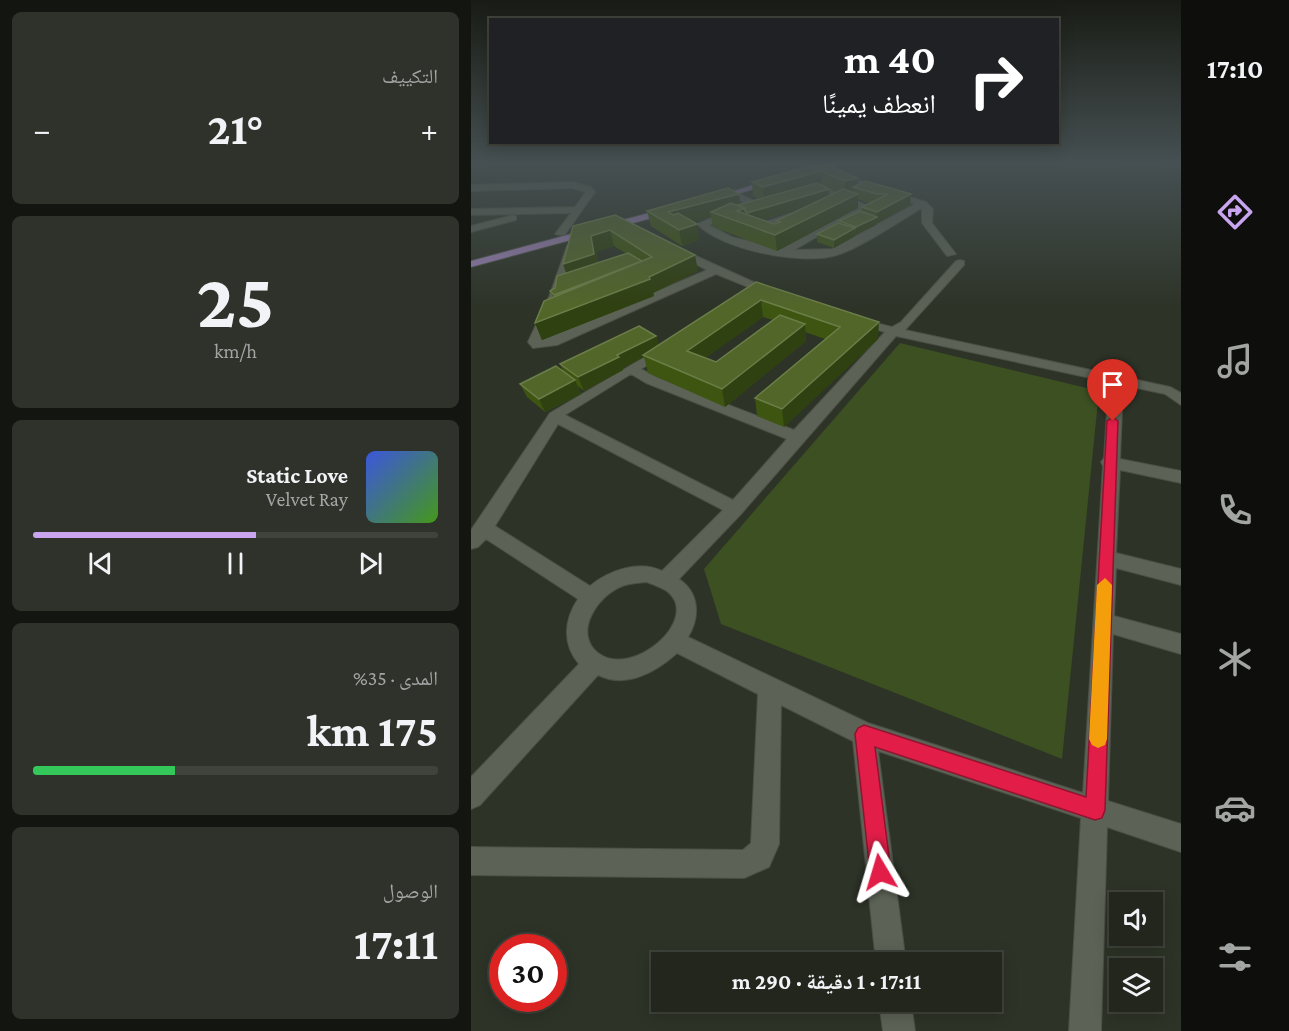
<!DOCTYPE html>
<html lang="ar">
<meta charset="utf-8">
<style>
:root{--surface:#22261d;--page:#2e322a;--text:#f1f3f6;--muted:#a2a5a4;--line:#3f433b;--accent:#c8a5ee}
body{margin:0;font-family:"Crimson Pro","Noto Naskh Arabic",serif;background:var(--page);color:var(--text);direction:rtl;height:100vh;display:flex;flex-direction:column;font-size:22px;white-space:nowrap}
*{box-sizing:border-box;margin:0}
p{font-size:20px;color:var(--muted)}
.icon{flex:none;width:33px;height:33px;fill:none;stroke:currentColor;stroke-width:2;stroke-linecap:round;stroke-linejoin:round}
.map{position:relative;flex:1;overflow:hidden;direction:ltr}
.side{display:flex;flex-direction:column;gap:12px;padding:12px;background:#131510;width:471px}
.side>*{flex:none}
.guide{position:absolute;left:18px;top:18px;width:570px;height:126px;border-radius:0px;box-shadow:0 3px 15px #0003,0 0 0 2px var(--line);direction:rtl;background:#202124;color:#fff;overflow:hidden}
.tools{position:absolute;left:638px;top:892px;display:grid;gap:12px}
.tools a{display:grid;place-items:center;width:54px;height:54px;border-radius:0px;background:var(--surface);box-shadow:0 3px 15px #0003,0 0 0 2px var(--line);font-size:30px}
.speed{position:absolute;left:18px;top:934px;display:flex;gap:12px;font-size:30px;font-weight:700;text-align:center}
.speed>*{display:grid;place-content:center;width:78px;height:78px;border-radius:50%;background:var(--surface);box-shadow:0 3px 15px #0003,0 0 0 2px var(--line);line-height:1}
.speed .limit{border:9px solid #d22;background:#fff;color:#111}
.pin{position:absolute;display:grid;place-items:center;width:51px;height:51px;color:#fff;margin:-62px -26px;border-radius:50% 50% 50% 0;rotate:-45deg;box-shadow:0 0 6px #0007}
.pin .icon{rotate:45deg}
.me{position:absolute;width:66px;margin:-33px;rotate:353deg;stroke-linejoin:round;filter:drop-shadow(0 0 4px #0008)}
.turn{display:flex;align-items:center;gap:21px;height:126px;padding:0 24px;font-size:27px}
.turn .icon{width:78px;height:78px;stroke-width:2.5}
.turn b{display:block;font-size:42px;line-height:51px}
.big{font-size:45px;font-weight:700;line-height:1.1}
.side .widget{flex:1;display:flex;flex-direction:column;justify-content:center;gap:9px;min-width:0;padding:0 21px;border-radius:9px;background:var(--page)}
.side .dial{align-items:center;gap:0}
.dial b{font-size:78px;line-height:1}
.song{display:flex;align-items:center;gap:18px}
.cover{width:72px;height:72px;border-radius:9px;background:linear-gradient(135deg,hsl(230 70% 55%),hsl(100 70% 35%))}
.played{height:6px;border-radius:3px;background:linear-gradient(90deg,var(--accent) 55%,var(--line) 55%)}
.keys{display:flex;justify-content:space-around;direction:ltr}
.heat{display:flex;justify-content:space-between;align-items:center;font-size:33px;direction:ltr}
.charge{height:9px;border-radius:4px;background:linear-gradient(90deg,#34c759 35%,var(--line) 0)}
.trip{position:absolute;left:180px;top:952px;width:351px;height:60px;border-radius:0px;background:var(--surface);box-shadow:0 3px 15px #0003,0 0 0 2px var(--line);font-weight:700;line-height:60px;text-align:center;direction:rtl}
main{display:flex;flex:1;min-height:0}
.menu{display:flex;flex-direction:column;width:108px;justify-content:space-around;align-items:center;background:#0e0f0c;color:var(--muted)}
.menu .icon{width:42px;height:42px}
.menu .on{color:var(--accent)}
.menu b{font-size:27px;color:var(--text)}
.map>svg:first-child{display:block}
</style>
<main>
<nav class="menu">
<b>17:10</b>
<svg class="icon on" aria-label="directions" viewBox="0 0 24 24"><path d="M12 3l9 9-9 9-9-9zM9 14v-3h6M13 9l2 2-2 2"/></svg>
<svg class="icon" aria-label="music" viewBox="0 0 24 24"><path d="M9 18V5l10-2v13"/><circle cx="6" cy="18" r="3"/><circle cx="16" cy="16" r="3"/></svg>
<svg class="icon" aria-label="phone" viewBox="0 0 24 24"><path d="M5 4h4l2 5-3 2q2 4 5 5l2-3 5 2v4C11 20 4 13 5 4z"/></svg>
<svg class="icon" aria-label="climate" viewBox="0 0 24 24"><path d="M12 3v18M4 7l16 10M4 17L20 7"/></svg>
<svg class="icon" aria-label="car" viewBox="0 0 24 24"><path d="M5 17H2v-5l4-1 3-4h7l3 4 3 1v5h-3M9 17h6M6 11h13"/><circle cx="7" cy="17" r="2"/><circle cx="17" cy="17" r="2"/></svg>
<svg class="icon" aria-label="filters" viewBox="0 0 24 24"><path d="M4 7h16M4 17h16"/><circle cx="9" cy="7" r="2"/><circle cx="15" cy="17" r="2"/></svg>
</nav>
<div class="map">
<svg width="710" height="1031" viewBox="0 0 710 1031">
<rect width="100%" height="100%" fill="#2d3327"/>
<!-- green -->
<path fill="#3d5022" d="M 429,343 L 628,391 L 591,759 L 250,624 L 233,569 Z"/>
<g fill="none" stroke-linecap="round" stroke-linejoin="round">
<!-- minor casing -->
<g stroke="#4b4f45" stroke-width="2">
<path id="minor" d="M 647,163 L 710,163 L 710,167 L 651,165 Z
M 361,172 L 455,202 L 462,209 L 461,223 L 485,254 L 476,256 L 451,223 L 451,208 C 427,222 391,247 366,255 C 332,266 251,250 226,224 L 259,210 L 265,210 L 265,214 L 238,225 L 261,237 L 311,249 L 385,207 L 356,195 L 331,193 L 331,189 L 358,189 L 395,205 L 395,209 L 323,250 L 361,249 L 444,204 L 361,176 Z
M 101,182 L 120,187 L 124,192 L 93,236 L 84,234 L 100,213 L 0,215 L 0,209 L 104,207 L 115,192 L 101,188 L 0,191 L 0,185 Z
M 260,190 L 286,202 L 302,197 L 306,200 L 285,208 L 257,195 L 256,193 Z
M 330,210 L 335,213 L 333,215 L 302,225 L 311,222 L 316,225 L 301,231 L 288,224 Z
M 42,215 L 45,216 L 45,220 L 0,232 L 0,226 Z
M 101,243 L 106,246 L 90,297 L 71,340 L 236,270 L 199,251 L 199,247 L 203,246 L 307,293 L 297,295 L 245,274 L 86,345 L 62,348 L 57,342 L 78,297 L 96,246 Z
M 489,260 L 493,261 L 493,265 L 434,330 L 699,387 L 710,393 L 710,405 L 694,394 L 652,385 L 649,459 L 710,471 L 710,483 L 649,470 L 645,553 L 710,569 L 710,585 L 645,568 L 643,616 L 710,634 L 710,654 L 642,634 L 637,801 L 710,824 L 710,852 L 636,827 L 630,1031 L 598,1031 L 610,818 L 407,751 L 435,963 L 405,963 L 382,741 L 310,705 L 308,844 L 298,867 L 273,878 L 0,875 L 0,847 L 272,850 L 280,843 L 287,694 L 206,653 C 185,672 155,689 127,675 L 9,805 L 0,809 L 0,777 L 108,664 C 91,644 93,620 107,599 L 15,539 L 7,547 L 0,549 L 0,530 L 79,413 L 194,345 L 199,346 L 199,352 L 170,369 L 185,377 L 323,430 L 414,332 L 381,323 L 381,317 L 421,327 L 430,322 L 485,261 ZM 425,336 L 638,382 L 633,458 L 630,462 L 632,466 L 612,793 L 397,723 L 217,637 C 229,618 229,593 208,579 L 270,514 ZM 160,374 L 175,383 L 316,439 L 262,500 L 94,415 ZM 87,424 L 252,510 L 191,571 C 168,560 138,570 119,586 L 24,526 ZM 176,582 C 183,585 192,588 197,592 C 230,620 161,679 127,653 C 102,633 126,597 149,587 C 157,583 167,583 176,582 Z
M 408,1002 L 440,1002 L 444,1031 L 412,1031 Z"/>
</g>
<!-- major casing -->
<g stroke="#4b4f45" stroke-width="2">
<path id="major" d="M 360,163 L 373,163 L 336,174 L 332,172 Z
M 301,179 L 308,181 L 244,201 L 237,199 Z
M 200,207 L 203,208 L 203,212 L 0,267 L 0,261 Z"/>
</g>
<!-- minor -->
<use href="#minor" fill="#5c6255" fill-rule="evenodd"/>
<!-- major -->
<use href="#major" fill="#957cae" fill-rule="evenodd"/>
</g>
<!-- wall -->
<path fill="#3e5512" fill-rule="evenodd" d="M 351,163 L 387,184 L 394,181 L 439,205 L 405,223 L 405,225 L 384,235 L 384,236 L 363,248 L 346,242 L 346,234 L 368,223 L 368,221 L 390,212 L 391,207 L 398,203 L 387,199 L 387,208 L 306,251 L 242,227 L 240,217 L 221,222 L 226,224 L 228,240 L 211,246 L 180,226 L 176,211 L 269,205 L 288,199 L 282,196 L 281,182 ZM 350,185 L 366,192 L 358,196 ZM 334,207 L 305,221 L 305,224 L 303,224 L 291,220 Z
M 144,215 L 227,271 L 182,293 L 183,296 L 71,340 L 64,323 L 82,297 L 79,291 L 84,288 L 96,273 L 92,264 ZM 143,246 L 156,254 L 127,263 L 125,252 Z
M 285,282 L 407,339 L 313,427 L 286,416 L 284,398 L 354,339 L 334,332 L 335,341 L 254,407 L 177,373 L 173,357 L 152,368 L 152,370 L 113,391 L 107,386 L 110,394 L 74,412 L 56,397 L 49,384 L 92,371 L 89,364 L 185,336 L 188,345 ZM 292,317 L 302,320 L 245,362 L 234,358 Z"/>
<!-- shaded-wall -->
<path fill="#2f4011" d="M 350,171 L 350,185 L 293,202 L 292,187 Z
M 387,178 L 387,188 L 382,187 L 381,193 L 374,196 L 374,181 Z
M 358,189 L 358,200 L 277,224 L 276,213 Z
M 268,194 L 270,209 L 240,212 L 240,217 L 202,227 L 197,212 Z
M 387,194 L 387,208 L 306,251 L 304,235 Z
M 440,194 L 439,205 L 405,223 L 406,212 Z
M 274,208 L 275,223 L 266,211 Z
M 406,217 L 405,225 L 384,235 L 385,227 Z
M 226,224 L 228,240 L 211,246 L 208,230 Z
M 384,228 L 384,236 L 363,248 L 363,240 Z
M 139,230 L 143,246 L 125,252 L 128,270 L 98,281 L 92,264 L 120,236 Z
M 224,255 L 227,271 L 182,293 L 178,277 Z
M 179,279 L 183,296 L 71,340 L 64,323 Z
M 290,300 L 292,317 L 220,368 L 216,351 Z
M 408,322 L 407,339 L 313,427 L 311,409 Z
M 334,324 L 335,341 L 254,407 L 251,389 Z
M 185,336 L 189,349 L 172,355 L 173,357 L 152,368 L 152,370 L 113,391 L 107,377 L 146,355 Z
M 104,380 L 110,394 L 74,412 L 68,399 Z"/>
<!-- building -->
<path fill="#52662a" stroke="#6b7d48" stroke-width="1.5" d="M 351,163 L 387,178 L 374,181 L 350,171 L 292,187 L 281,182 Z
M 394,181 L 440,194 L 406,212 L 391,207 L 417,194 L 406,194 L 382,187 Z
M 346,183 L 358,189 L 276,213 L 274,211 L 274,208 L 267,205 Z
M 257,188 L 268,194 L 197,212 L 202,215 L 207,213 L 226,224 L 208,230 L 176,211 Z
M 372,189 L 387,194 L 304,235 L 240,212 L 260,203 L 274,208 L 266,211 L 303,224 L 309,222 L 305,221 Z
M 389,211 L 406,217 L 385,227 L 368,221 Z
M 144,215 L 224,255 L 178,277 L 179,279 L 64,323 L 73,301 L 181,257 L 139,230 L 120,236 L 123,254 L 92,264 L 102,226 Z
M 367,223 L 384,228 L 363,240 L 346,234 Z
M 157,253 L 171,261 L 83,295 L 79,291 L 84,288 L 86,276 Z
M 285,282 L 408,322 L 311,409 L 284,398 L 369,327 L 290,300 L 216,351 L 245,362 L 309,315 L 334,324 L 251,389 L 172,355 Z
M 168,326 L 185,336 L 146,355 L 148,357 L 107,377 L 89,364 Z
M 85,366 L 104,380 L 68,399 L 49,384 Z"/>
<!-- sky -->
<linearGradient id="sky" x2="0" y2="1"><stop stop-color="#191c15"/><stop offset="0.53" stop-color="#465052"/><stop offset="1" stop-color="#465052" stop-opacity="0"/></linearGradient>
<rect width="710" height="307" fill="url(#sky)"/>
<!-- route -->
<path fill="#e11d48" stroke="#92132f" stroke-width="1.5" d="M 642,417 L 647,421 L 634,810 L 631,818 L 624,820 L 404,747 L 420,872 L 417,879 L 409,882 L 402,879 L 399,872 L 384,734 L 387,728 L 393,725 L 615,797 L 636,421 Z"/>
<!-- slow -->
<path fill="#f59e0b" d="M 634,578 L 641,585 L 636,739 L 634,745 L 627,748 L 621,745 L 618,739 L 626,585 Z"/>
</svg>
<div class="tools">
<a><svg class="icon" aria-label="sound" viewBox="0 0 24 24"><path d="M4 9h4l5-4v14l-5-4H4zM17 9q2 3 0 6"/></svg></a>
<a><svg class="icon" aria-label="layers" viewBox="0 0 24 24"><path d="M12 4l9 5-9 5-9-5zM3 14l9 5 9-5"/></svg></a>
</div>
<div class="speed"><div class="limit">30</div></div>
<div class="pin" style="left:642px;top:421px;background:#d93025"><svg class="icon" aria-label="arrive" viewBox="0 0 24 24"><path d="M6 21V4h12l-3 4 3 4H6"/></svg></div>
<svg class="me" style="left:409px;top:872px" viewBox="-20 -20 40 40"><path d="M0-17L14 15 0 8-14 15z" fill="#e11d48" stroke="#fff" stroke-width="4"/></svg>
<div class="trip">17:11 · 1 دقيقة · 290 m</div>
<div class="guide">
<div class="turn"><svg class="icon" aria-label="right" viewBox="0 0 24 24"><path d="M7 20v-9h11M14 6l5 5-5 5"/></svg><div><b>40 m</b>انعطف يمينًا</div></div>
</div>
</div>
<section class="side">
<div class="widget"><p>التكييف</p>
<div class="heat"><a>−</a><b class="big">21°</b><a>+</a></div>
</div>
<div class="widget dial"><b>25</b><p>km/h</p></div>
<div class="widget">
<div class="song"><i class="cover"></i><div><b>Static Love</b><p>Velvet Ray</p></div></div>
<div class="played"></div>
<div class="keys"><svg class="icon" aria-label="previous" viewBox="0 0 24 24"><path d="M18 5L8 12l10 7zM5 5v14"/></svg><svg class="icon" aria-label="pause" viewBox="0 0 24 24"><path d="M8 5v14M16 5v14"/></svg><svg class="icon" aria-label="next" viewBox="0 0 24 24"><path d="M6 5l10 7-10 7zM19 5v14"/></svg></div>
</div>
<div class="widget"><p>المدى · 35%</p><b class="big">175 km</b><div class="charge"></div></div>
<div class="widget"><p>الوصول</p><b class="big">17:11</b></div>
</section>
</main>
